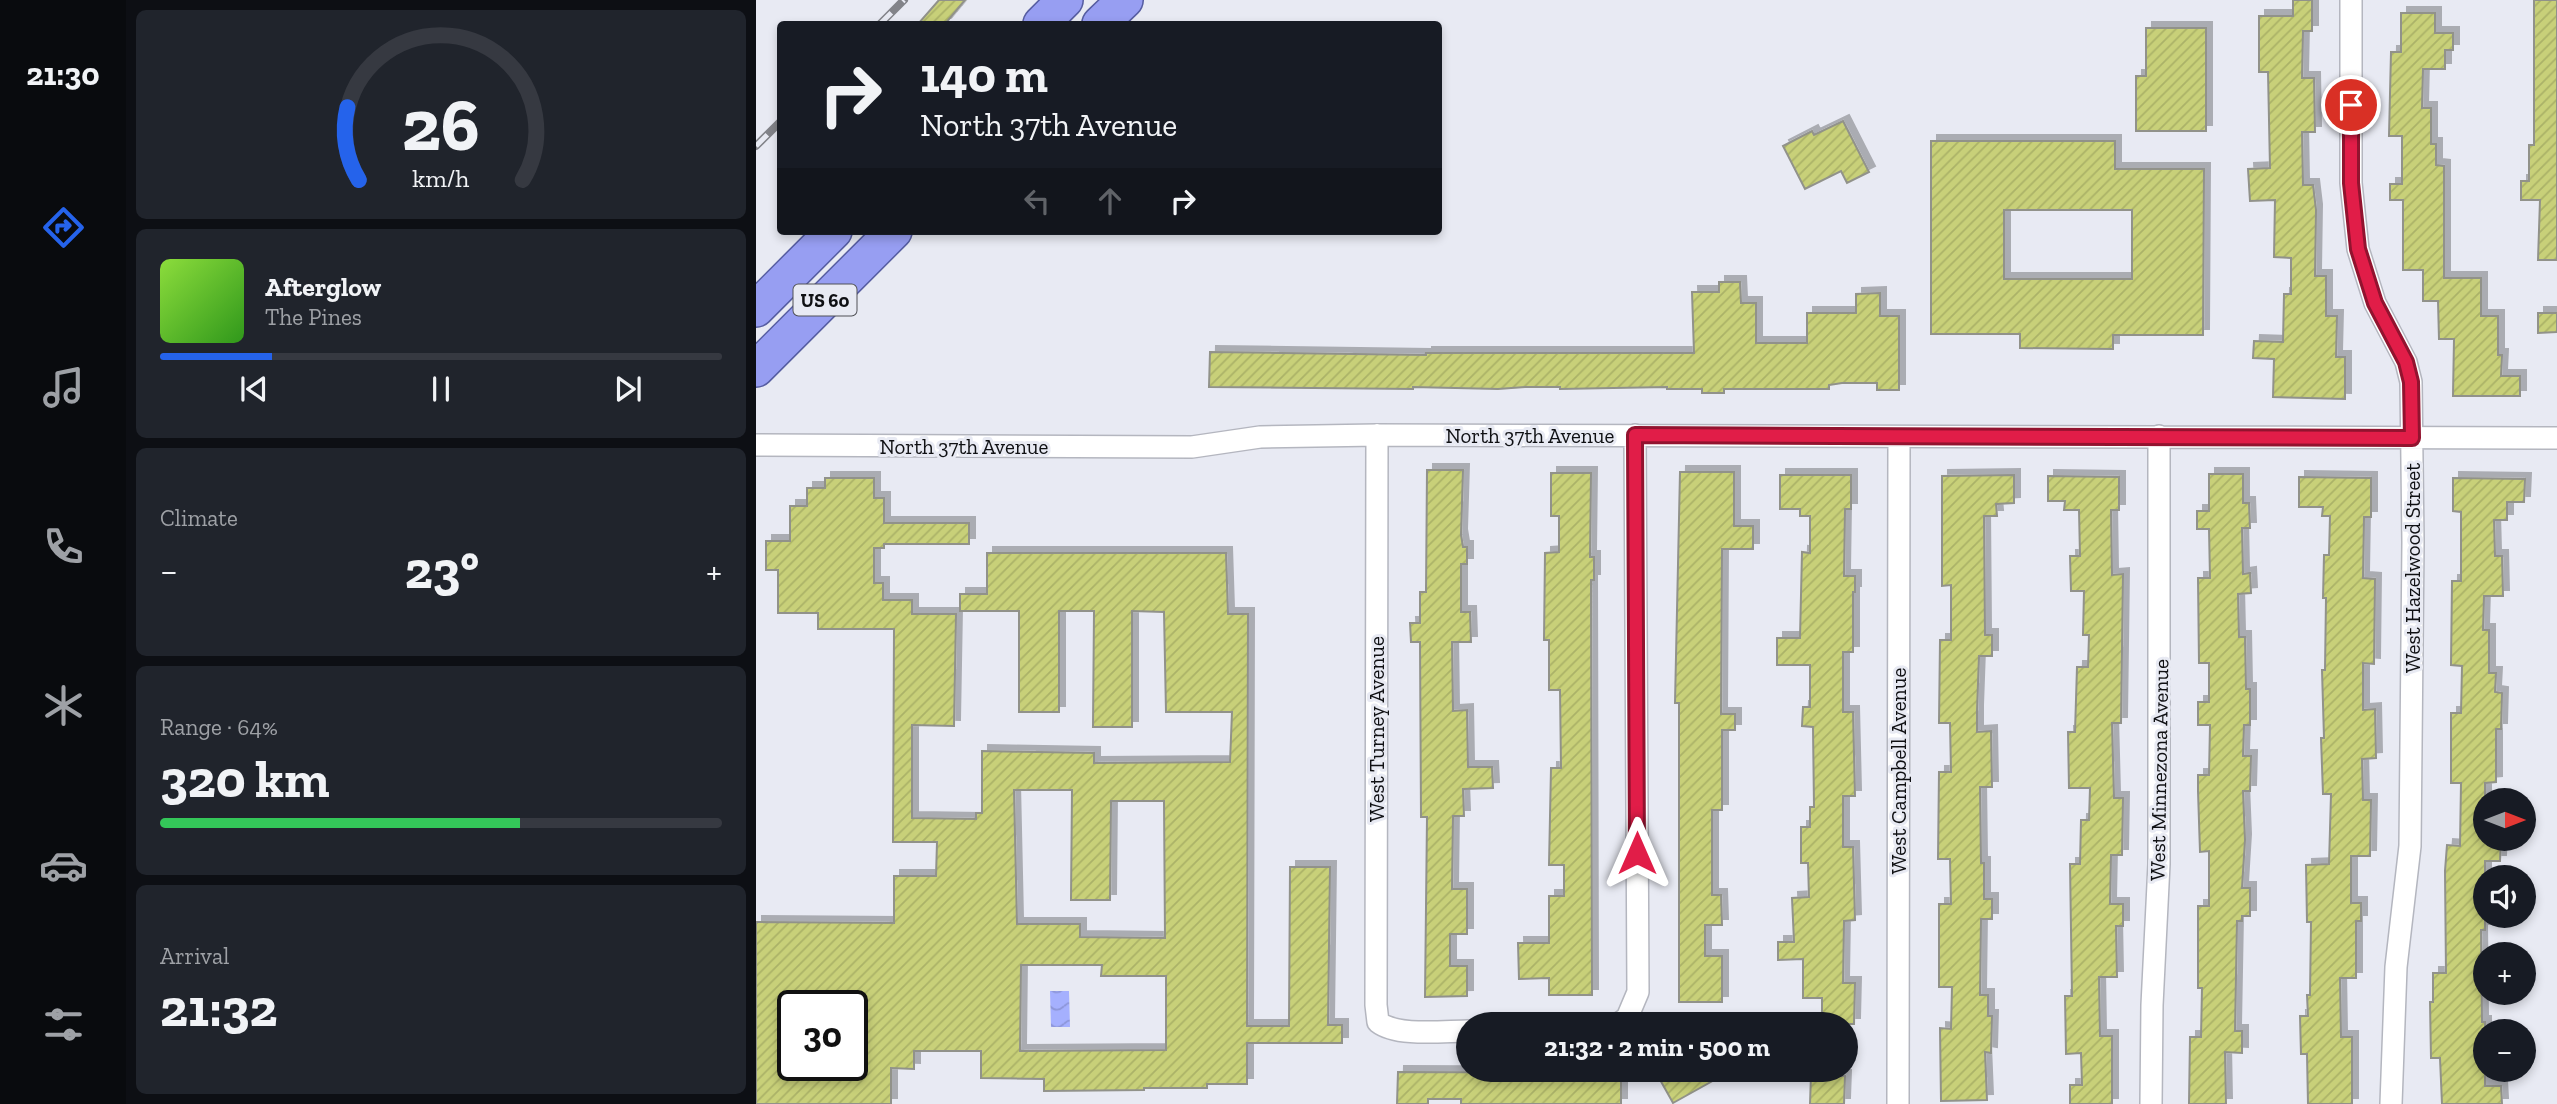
<!DOCTYPE html>
<meta charset="utf-8">
<style>
:root{--surface:#171b24;--page:#20242c;--text:#f1f3f6;--muted:#9ea1a6;--line:#363941;--accent:#2563eb}
body{margin:0;font-family:"Zilla Slab",serif;background:var(--page);color:var(--text);height:100vh;display:flex;flex-direction:column;font-size:26px;white-space:nowrap}
*{box-sizing:border-box;margin:0}
p{font-size:23px;color:var(--muted)}
.icon{flex:none;width:38px;height:38px;fill:none;stroke:currentColor;stroke-width:2;stroke-linecap:round;stroke-linejoin:round}
.map{position:relative;flex:1;overflow:hidden}
.sheet{display:flex;flex-direction:column;gap:10px;padding:10px;background:#0d0f14;width:630px}
.sheet>*{flex:none}
.hud{position:absolute;left:21px;top:21px;width:665px;height:214px;border-radius:7px;box-shadow:0 4px 10px #0003;background:#171b24;color:var(--text);overflow:hidden}
.needle{width:46px;rotate:90deg}
.buttons{position:absolute;left:1717px;top:788px;display:grid;gap:14px}
.buttons a{display:grid;place-items:center;width:63px;height:63px;border-radius:50%;background:var(--surface);box-shadow:0 4px 10px #0003;font-size:35px}
.speed{position:absolute;left:21px;top:990px;display:flex;gap:14px;font-size:35px;font-weight:700;text-align:center}
.speed>*{display:grid;place-content:center;width:91px;height:91px;border-radius:50%;background:var(--surface);box-shadow:0 4px 10px #0003;line-height:1}
.speed .limit{border:4px solid #111;border-radius:10px;background:#fff;color:#111}
.pin{position:absolute;display:grid;place-items:center;width:60px;height:60px;color:#fff;margin:-30px;border:4px solid #fff;border-radius:50%;box-shadow:0 2px 7px #0007}
.me{position:absolute;width:77px;margin:-38px;rotate:0deg;stroke-linejoin:round;filter:drop-shadow(0 0 5px #0008)}
.turn{display:flex;align-items:center;gap:24px;height:147px;padding:0 28px;font-size:32px}
.turn .icon{width:91px;height:91px;stroke-width:2.5}
.turn b{display:block;font-size:49px;line-height:60px}
.lanes{display:flex;align-items:center;height:66px;padding:0 28px;background:#0003;justify-content:center;gap:35px;direction:ltr}
.lanes .off{opacity:.35}
.big{font-size:52px;font-weight:700;line-height:1.1}
.sheet .widget{flex:1;display:flex;flex-direction:column;justify-content:center;gap:10px;min-width:0;padding:0 24px;border-radius:10px;background:var(--page)}
.sheet .dial{align-items:center;gap:0}
.dial svg{height:182px;overflow:visible;fill:none;stroke:var(--line);stroke-width:7;stroke-linecap:round;text-anchor:middle}
.dial text{fill:var(--text);stroke:none}
.song{display:flex;align-items:center;gap:21px}
.cover{width:84px;height:84px;border-radius:10px;background:linear-gradient(135deg,hsl(90 70% 55%),hsl(110 70% 35%))}
.played{height:7px;border-radius:4px;background:linear-gradient(90deg,var(--accent) 20%,var(--line) 20%)}
.keys{display:flex;justify-content:space-around;direction:ltr}
.heat{display:flex;justify-content:space-between;align-items:center;font-size:38px;direction:ltr}
.charge{height:10px;border-radius:5px;background:linear-gradient(90deg,#34c759 64%,var(--line) 0)}
.trip{position:absolute;left:700px;top:1012px;width:402px;height:70px;border-radius:35px;background:var(--surface);box-shadow:0 4px 10px #0003;font-weight:700;line-height:70px;text-align:center}
main{display:flex;flex:1;min-height:0}
.dock{display:flex;flex-direction:column;width:126px;justify-content:space-around;align-items:center;background:#090b0e;color:var(--muted)}
.dock .icon{width:49px;height:49px}
.dock .on{color:var(--accent)}
.dock b{font-size:32px;color:var(--text)}
.map>svg:first-child{display:block}
</style>
<main>
<nav class="dock">
<b>21:30</b>
<svg class="icon on" aria-label="directions" viewBox="0 0 24 24"><path d="M12 3l9 9-9 9-9-9zM9 14v-3h6M13 9l2 2-2 2"/></svg>
<svg class="icon" aria-label="music" viewBox="0 0 24 24"><path d="M9 18V5l10-2v13"/><circle cx="6" cy="18" r="3"/><circle cx="16" cy="16" r="3"/></svg>
<svg class="icon" aria-label="phone" viewBox="0 0 24 24"><path d="M5 4h4l2 5-3 2q2 4 5 5l2-3 5 2v4C11 20 4 13 5 4z"/></svg>
<svg class="icon" aria-label="climate" viewBox="0 0 24 24"><path d="M12 3v18M4 7l16 10M4 17L20 7"/></svg>
<svg class="icon" aria-label="car" viewBox="0 0 24 24"><path d="M5 17H2v-5l4-1 3-4h7l3 4 3 1v5h-3M9 17h6M6 11h13"/><circle cx="7" cy="17" r="2"/><circle cx="17" cy="17" r="2"/></svg>
<svg class="icon" aria-label="filters" viewBox="0 0 24 24"><path d="M4 7h16M4 17h16"/><circle cx="9" cy="7" r="2"/><circle cx="15" cy="17" r="2"/></svg>
</nav>
<section class="sheet">
<div class="widget dial"><svg viewBox="0 0 100 80">
<path d="M14 69A42 42 0 1 1 86 69"/>
<path d="M14 69A42 42 0 0 1 9 37" stroke="#2563eb"/>
<text x="50" y="56" font-size="32" font-weight="700">26</text>
<text x="50" y="72" font-size="11">km/h</text>
</svg></div>
<div class="widget">
<div class="song"><i class="cover"></i><div><b>Afterglow</b><p>The Pines</p></div></div>
<div class="played"></div>
<div class="keys"><svg class="icon" aria-label="previous" viewBox="0 0 24 24"><path d="M18 5L8 12l10 7zM5 5v14"/></svg><svg class="icon" aria-label="pause" viewBox="0 0 24 24"><path d="M8 5v14M16 5v14"/></svg><svg class="icon" aria-label="next" viewBox="0 0 24 24"><path d="M6 5l10 7-10 7zM19 5v14"/></svg></div>
</div>
<div class="widget"><p>Climate</p>
<div class="heat"><a>−</a><b class="big">23°</b><a>+</a></div>
</div>
<div class="widget"><p>Range · 64%</p><b class="big">320 km</b><div class="charge"></div></div>
<div class="widget"><p>Arrival</p><b class="big">21:32</b></div>
</section>
<div class="map">
<svg width="1801" height="1104" viewBox="0 0 1801 1104">
<defs>
<pattern id="water-waves" width="16" height="10" patternUnits="userSpaceOnUse" patternTransform="scale(1.75)"><rect width="16" height="10" fill="#a5b0fe"/><path d="M0 5q4-4 8 0t8 0" fill="none" stroke="#8d96d9"/></pattern>
<pattern id="building-hatch" width="6" height="6" patternUnits="userSpaceOnUse" patternTransform="scale(1.75)"><rect width="6" height="6" fill="#c8d079"/><path d="M-1 1l2-2M0 6l6-6M5 7l2-2" fill="none" stroke="#abb268"/></pattern>
<filter id="shadow"><feDropShadow dx="6" dy="-6" stdDeviation="0" flood-color="#0004"/></filter>
</defs>
<rect width="100%" height="100%" fill="#e8eaf3"/>
<!-- water -->
<path fill="url(#water-waves)" d="M 294,991 L 313,991 L 314,1027 L 295,1027 Z"/>
<!-- building -->
<path fill="url(#building-hatch)" stroke="#91928a" stroke-width="2" fill-rule="evenodd" filter="url(#shadow)" d="M 183,0 L 209,0 L 189,24 L 162,24 Z
M 1537,0 L 1556,0 L 1556,31 L 1547,31 L 1546,78 L 1558,78 L 1559,132 L 1546,132 L 1547,185 L 1557,185 L 1560,210 L 1559,276 L 1570,276 L 1570,316 L 1581,316 L 1580,357 L 1589,357 L 1589,399 L 1517,397 L 1518,359 L 1497,358 L 1498,341 L 1527,342 L 1528,294 L 1535,294 L 1535,258 L 1518,257 L 1519,200 L 1494,201 L 1492,169 L 1514,168 L 1512,72 L 1503,72 L 1503,16 L 1537,16 Z
M 1778,0 L 1801,0 L 1801,260 L 1782,260 L 1784,200 L 1765,200 L 1765,181 L 1773,181 L 1773,145 L 1778,145 Z
M 1645,13 L 1679,13 L 1679,33 L 1697,33 L 1697,50 L 1689,50 L 1689,69 L 1667,69 L 1666,108 L 1675,108 L 1675,144 L 1680,144 L 1680,165 L 1688,166 L 1688,278 L 1725,278 L 1725,316 L 1742,316 L 1742,355 L 1746,355 L 1745,376 L 1764,376 L 1764,396 L 1697,396 L 1698,339 L 1683,339 L 1682,301 L 1667,301 L 1667,270 L 1647,270 L 1647,200 L 1634,200 L 1634,184 L 1646,184 L 1646,136 L 1633,136 L 1635,52 L 1645,52 Z
M 1390,28 L 1450,28 L 1450,131 L 1380,131 L 1380,76 L 1390,76 Z
M 1087,121 L 1113,172 L 1091,183 L 1085,171 L 1049,189 L 1027,146 L 1056,131 L 1058,135 Z
M 1175,141 L 1359,141 L 1359,169 L 1448,169 L 1447,335 L 1357,335 L 1357,349 L 1264,348 L 1264,334 L 1175,334 ZM 1248,210 L 1376,210 L 1376,279 L 1248,279 Z
M 963,282 L 984,282 L 985,303 L 1000,303 L 1000,343 L 1051,343 L 1051,313 L 1100,313 L 1100,294 L 1124,293 L 1124,316 L 1143,316 L 1143,390 L 1121,390 L 1121,383 L 1086,383 L 1073,385 L 1073,389 L 968,389 L 968,393 L 946,393 L 946,389 L 911,389 L 911,387 L 804,389 L 804,387 L 769,387 L 742,389 L 657,387 L 657,389 L 453,387 L 454,352 L 670,355 L 670,353 L 938,353 L 936,292 L 963,292 Z
M 1782,313 L 1801,313 L 1801,332 L 1782,333 Z
M 671,470 L 707,470 L 705,535 L 707,547 L 711,547 L 711,564 L 705,564 L 705,612 L 714,612 L 715,642 L 696,642 L 697,711 L 711,710 L 712,767 L 736,767 L 737,788 L 707,789 L 708,816 L 697,816 L 696,889 L 711,889 L 711,934 L 694,934 L 694,966 L 711,966 L 711,996 L 669,997 L 671,817 L 665,817 L 664,642 L 655,642 L 654,623 L 664,623 L 664,592 L 670,592 Z
M 924,472 L 978,472 L 978,526 L 997,526 L 997,549 L 966,549 L 965,714 L 979,714 L 979,730 L 966,730 L 966,810 L 956,810 L 956,895 L 965,895 L 966,925 L 949,925 L 949,956 L 966,956 L 966,1002 L 923,1002 L 923,703 L 919,703 Z
M 795,473 L 835,473 L 834,557 L 838,557 L 838,580 L 835,580 L 836,995 L 793,995 L 793,978 L 763,979 L 762,943 L 793,943 L 793,896 L 808,896 L 808,865 L 793,865 L 795,768 L 805,768 L 804,690 L 793,690 L 793,640 L 788,640 L 789,553 L 803,552 L 803,516 L 795,516 Z
M 1453,474 L 1487,474 L 1487,503 L 1493,503 L 1494,528 L 1486,528 L 1487,574 L 1494,573 L 1495,593 L 1482,594 L 1483,637 L 1489,637 L 1490,689 L 1494,689 L 1494,725 L 1488,725 L 1487,756 L 1495,756 L 1494,791 L 1487,791 L 1489,840 L 1486,888 L 1494,888 L 1494,916 L 1486,916 L 1486,921 L 1481,921 L 1479,1031 L 1486,1031 L 1486,1053 L 1469,1052 L 1470,1104 L 1433,1104 L 1434,1037 L 1445,1037 L 1446,988 L 1442,988 L 1442,906 L 1453,906 L 1453,851 L 1444,852 L 1442,791 L 1442,775 L 1453,775 L 1454,725 L 1442,725 L 1442,702 L 1453,702 L 1453,663 L 1443,663 L 1442,578 L 1454,578 L 1453,529 L 1441,529 L 1441,511 L 1453,511 Z
M 1024,475 L 1095,475 L 1095,509 L 1089,509 L 1088,576 L 1099,576 L 1099,592 L 1097,592 L 1097,652 L 1087,652 L 1087,712 L 1097,712 L 1099,796 L 1087,796 L 1087,847 L 1097,847 L 1099,920 L 1088,921 L 1087,983 L 1099,983 L 1098,1024 L 1066,1024 L 1066,998 L 1047,998 L 1047,959 L 1022,960 L 1022,942 L 1038,942 L 1036,898 L 1053,897 L 1052,863 L 1045,863 L 1045,827 L 1054,827 L 1054,807 L 1058,807 L 1057,727 L 1046,726 L 1047,707 L 1054,707 L 1054,665 L 1021,665 L 1021,638 L 1044,638 L 1046,552 L 1054,553 L 1054,516 L 1044,516 L 1044,509 L 1024,509 Z
M 1258,475 L 1258,503 L 1240,504 L 1241,516 L 1228,516 L 1229,635 L 1236,635 L 1236,656 L 1223,656 L 1221,711 L 1221,732 L 1235,731 L 1236,787 L 1224,787 L 1225,863 L 1228,863 L 1228,899 L 1236,899 L 1236,919 L 1225,919 L 1224,995 L 1232,995 L 1232,1016 L 1236,1016 L 1235,1053 L 1229,1052 L 1231,1100 L 1185,1101 L 1184,1028 L 1195,1029 L 1196,987 L 1183,987 L 1183,904 L 1195,904 L 1194,859 L 1182,859 L 1183,772 L 1195,772 L 1194,723 L 1183,723 L 1184,640 L 1195,640 L 1195,585 L 1186,586 L 1186,476 Z
M 1292,476 L 1363,477 L 1363,510 L 1355,510 L 1356,575 L 1367,574 L 1365,723 L 1356,723 L 1358,798 L 1367,798 L 1366,855 L 1355,855 L 1354,904 L 1367,904 L 1367,926 L 1360,926 L 1361,977 L 1343,977 L 1344,1036 L 1356,1036 L 1356,1104 L 1314,1104 L 1314,1085 L 1326,1085 L 1325,1053 L 1310,1054 L 1309,996 L 1316,996 L 1314,864 L 1324,864 L 1325,820 L 1333,820 L 1334,788 L 1313,788 L 1312,732 L 1319,732 L 1321,667 L 1332,667 L 1333,635 L 1327,635 L 1328,591 L 1315,591 L 1314,556 L 1324,556 L 1323,510 L 1308,510 L 1309,501 L 1292,501 Z
M 1543,477 L 1615,478 L 1615,517 L 1608,517 L 1607,578 L 1619,579 L 1618,664 L 1607,663 L 1607,710 L 1619,709 L 1620,758 L 1606,759 L 1607,800 L 1615,800 L 1614,856 L 1595,856 L 1595,903 L 1605,903 L 1605,921 L 1600,921 L 1600,978 L 1584,978 L 1585,1037 L 1596,1037 L 1596,1104 L 1552,1104 L 1551,1054 L 1545,1054 L 1544,1016 L 1552,1016 L 1551,995 L 1554,995 L 1555,922 L 1551,922 L 1550,865 L 1573,864 L 1575,794 L 1567,794 L 1565,738 L 1568,738 L 1566,670 L 1569,670 L 1570,598 L 1567,598 L 1568,555 L 1573,555 L 1574,516 L 1566,516 L 1567,507 L 1543,507 Z
M 69,478 L 118,478 L 118,498 L 128,498 L 128,523 L 213,523 L 213,544 L 128,544 L 128,548 L 118,548 L 118,583 L 127,583 L 127,600 L 156,600 L 156,614 L 200,614 L 198,726 L 156,725 L 156,818 L 220,819 L 220,813 L 226,813 L 226,751 L 338,753 L 338,763 L 474,762 L 476,712 L 410,712 L 408,612 L 376,611 L 376,727 L 337,727 L 338,611 L 303,611 L 303,712 L 263,712 L 263,611 L 204,611 L 204,594 L 231,594 L 231,553 L 470,553 L 472,614 L 492,614 L 491,1026 L 533,1026 L 534,867 L 574,867 L 572,1025 L 586,1025 L 586,1043 L 491,1043 L 491,1084 L 451,1084 L 451,1088 L 388,1088 L 388,1090 L 288,1091 L 288,1079 L 225,1078 L 225,1051 L 158,1051 L 158,1069 L 135,1068 L 135,1104 L 0,1104 L 0,922 L 138,923 L 138,876 L 180,876 L 181,842 L 137,842 L 138,629 L 62,629 L 62,613 L 22,613 L 22,570 L 10,570 L 10,541 L 34,541 L 34,506 L 51,506 L 51,488 L 69,488 ZM 258,790 L 316,790 L 315,900 L 354,900 L 355,801 L 408,801 L 409,938 L 324,937 L 324,924 L 261,924 ZM 265,965 L 346,965 L 345,976 L 410,976 L 410,1050 L 264,1051 ZM 37,998 L 96,998 L 96,1066 L 37,1066 Z
M 1697,478 L 1769,479 L 1768,502 L 1751,502 L 1751,520 L 1738,520 L 1739,556 L 1746,556 L 1747,596 L 1728,596 L 1727,630 L 1733,630 L 1733,673 L 1740,673 L 1739,692 L 1746,693 L 1745,729 L 1740,729 L 1740,782 L 1729,783 L 1729,838 L 1745,838 L 1744,861 L 1729,861 L 1729,930 L 1725,930 L 1726,1022 L 1729,1022 L 1729,1086 L 1745,1086 L 1746,1104 L 1686,1104 L 1684,1058 L 1675,1058 L 1674,1002 L 1677,1002 L 1677,973 L 1690,973 L 1689,871 L 1691,845 L 1704,846 L 1705,783 L 1695,783 L 1695,713 L 1705,713 L 1706,666 L 1695,665 L 1696,581 L 1705,581 L 1705,512 L 1697,511 Z
M 898,1069 L 978,1069 L 917,1103 Z
M 642,1072 L 865,1073 L 865,1104 L 705,1104 L 705,1099 L 672,1099 L 672,1104 L 641,1104 Z
M 1055,1075 L 1089,1076 L 1088,1104 L 1054,1104 Z"/>
<g fill="none" stroke-linecap="round" stroke-linejoin="round">
<!-- minor casing -->
<g stroke="#b4b6bf" stroke-width="24">
<path id="minor" d="M 1595,0 L 1595,183 L 1602,249 L 1619,303 L 1650,362 L 1655,382 L 1657,542 L 1654,846 L 1640,967 L 1635,1104
M 621,435 L 620,1005 L 622,1022 C 641,1037 688,1031 712,1031
M 0,445 L 436,447 L 504,437 L 621,435 L 1801,438
M 862,1024 L 871,1018 L 882,992 L 879,435
M 1142,1104 L 1143,438
M 1395,1104 L 1396,1005 L 1403,864 L 1403,436"/>
</g>
<!-- trunk casing -->
<g stroke="#565da1" stroke-width="38">
<path id="trunk" d="M 285,24 L 309,0
M 344,24 L 369,0
M 0,309 L 78,231
M 0,369 L 138,231"/>
</g>
<!-- minor -->
<use href="#minor" stroke="#fff" stroke-width="21"/>
<!-- trunk -->
<use href="#trunk" stroke="#979ef2" stroke-width="35"/>
<!-- rail casing -->
<g stroke="#828389" stroke-width="8">
<path id="rail" d="M 124,24 L 148,0
M 0,146 L 24,122"/>
</g>
<!-- rail -->
<use href="#rail" stroke="#e8eaf3" stroke-width="5" stroke-dasharray="16" stroke-linecap="butt"/>
</g>
<g fill="none" stroke-linecap="round" stroke-linejoin="round">
<!-- route casing -->
<g stroke="#92132f" stroke-width="18">
<path id="route" d="M 881,853 L 879,435 C 1138,436 1397,438 1656,438 L 1655,382 L 1650,362 L 1619,303 L 1602,249 L 1595,183 L 1595,105"/>
</g>
<!-- route -->
<use href="#route" stroke="#e11d48" stroke-width="12"/>
</g>
<g text-anchor="middle" dominant-baseline="central" stroke-width="6" stroke-linejoin="round" paint-order="stroke">
<!-- shield labels -->
<rect fill="#e8eaf3" stroke="#505156" stroke-width="2" x="37.5" y="284.5" width="63" height="31" rx="5"/>
<g font-size="19" font-weight="bold" fill="#0f1013">
<text x="69" y="300">US 60</text>
</g>
<!-- street labels -->
<g font-size="21" fill="#0f1013" stroke="#e8eaf3">
<text x="774" y="435">North 37th Avenue</text>
<text x="208" y="446">North 37th Avenue</text>
<text transform="translate(1656 568) rotate(-90)">West Hazelwood Street</text>
<text transform="translate(620 729) rotate(-90)">West Turney Avenue</text>
<text transform="translate(1403 770) rotate(-89)">West Minnezona Avenue</text>
<text transform="translate(1142 771) rotate(-90)">West Campbell Avenue</text>
</g>
</g>
</svg>
<div class="buttons">
<a><svg class="needle" viewBox="-14 -14 28 28"><path d="M0-13l5 13h-10z" fill="#e53935"/><path d="M0 13l5-13h-10z" fill="#9ea1a6"/></svg></a>
<a><svg class="icon" aria-label="sound" viewBox="0 0 24 24"><path d="M4 9h4l5-4v14l-5-4H4zM17 9q2 3 0 6"/></svg></a>
<a>+</a>
<a>−</a>
</div>
<div class="speed"><div class="limit">30</div></div>
<div class="pin" style="left:1595px;top:105px;background:#d93025"><svg class="icon" aria-label="arrive" viewBox="0 0 24 24"><path d="M6 21V4h12l-3 4 3 4H6"/></svg></div>
<svg class="me" style="left:881px;top:853px" viewBox="-20 -20 40 40"><path d="M0-17L14 15 0 8-14 15z" fill="#e11d48" stroke="#fff" stroke-width="4"/></svg>
<div class="trip">21:32 · 2 min · 500 m</div>
<div class="hud">
<div class="turn"><svg class="icon" aria-label="right" viewBox="0 0 24 24"><path d="M7 20v-9h11M14 6l5 5-5 5"/></svg><div><b>140 m</b>North 37th Avenue</div></div>
<div class="lanes"><svg class="icon off" aria-label="left" viewBox="0 0 24 24"><path d="M17 20v-9H6M10 6l-5 5 5 5"/></svg><svg class="icon off" aria-label="ahead" viewBox="0 0 24 24"><path d="M12 20V5M6 11l6-6 6 6"/></svg><svg class="icon" aria-label="right" viewBox="0 0 24 24"><path d="M7 20v-9h11M14 6l5 5-5 5"/></svg></div>
</div>
</div>
</main>
